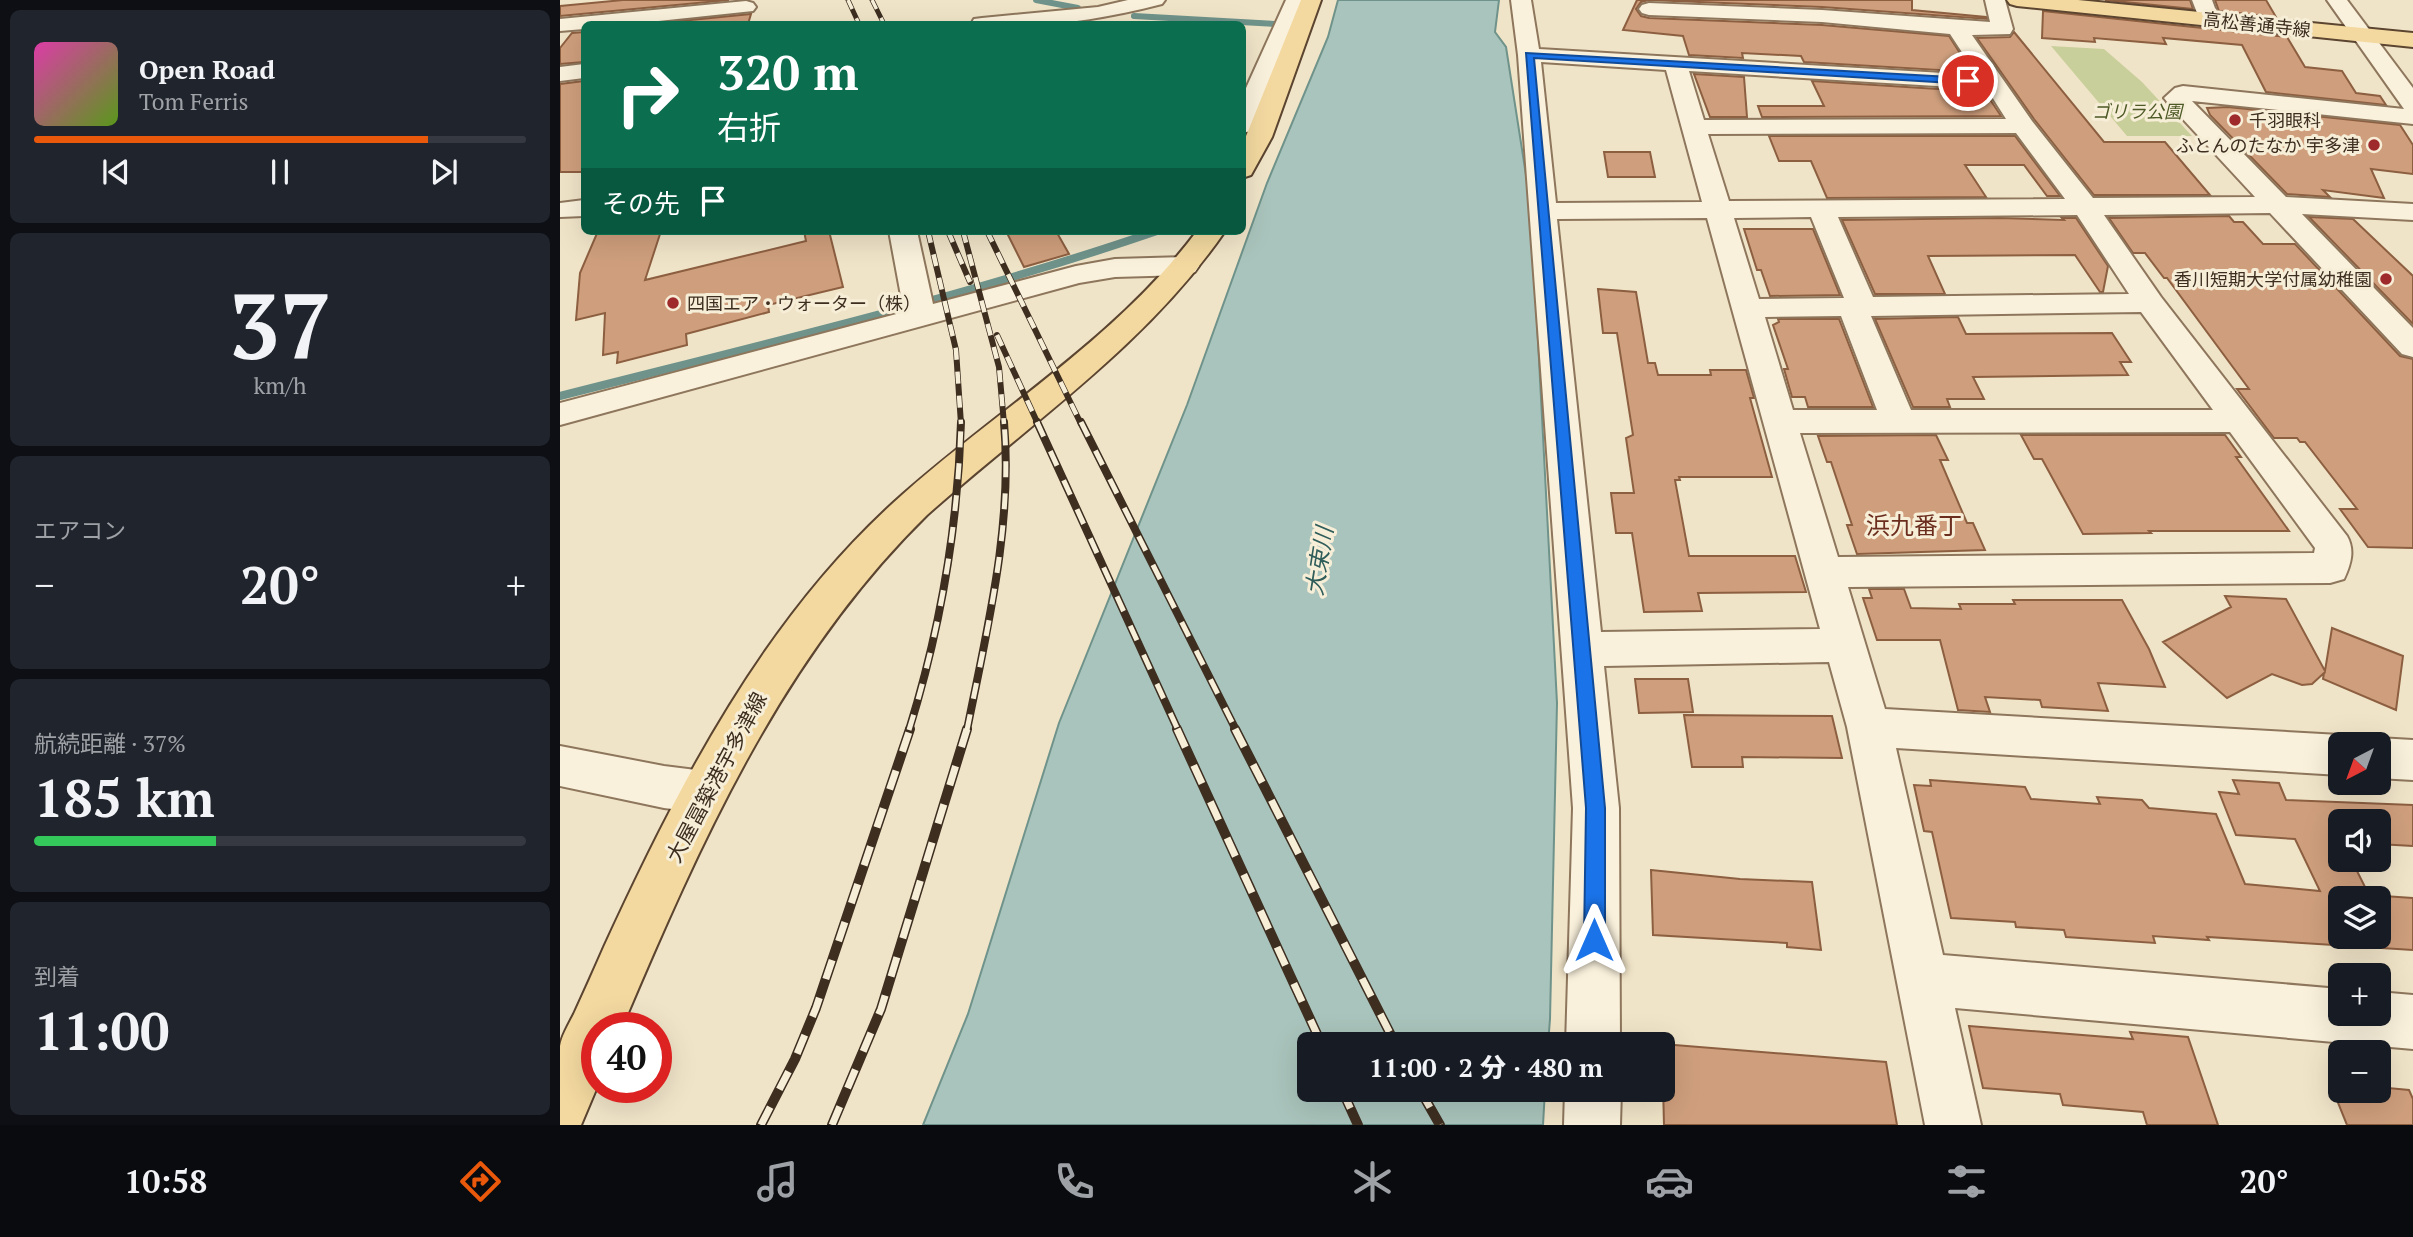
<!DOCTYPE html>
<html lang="ja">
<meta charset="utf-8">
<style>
:root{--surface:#171b24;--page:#20242c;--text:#f1f3f6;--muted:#9ea1a6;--line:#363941;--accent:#ea580c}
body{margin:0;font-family:"PT Serif","Noto Sans JP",serif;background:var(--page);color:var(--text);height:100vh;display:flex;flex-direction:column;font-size:26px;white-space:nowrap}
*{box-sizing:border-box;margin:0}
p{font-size:23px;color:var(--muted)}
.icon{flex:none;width:38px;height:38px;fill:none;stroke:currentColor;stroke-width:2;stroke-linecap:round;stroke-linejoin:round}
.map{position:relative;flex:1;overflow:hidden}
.side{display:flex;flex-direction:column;gap:10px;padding:10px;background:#0d0f14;width:560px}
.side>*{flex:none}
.top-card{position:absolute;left:21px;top:21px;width:665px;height:214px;border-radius:10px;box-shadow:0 7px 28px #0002;background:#0b6e4f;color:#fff;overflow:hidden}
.needle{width:46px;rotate:221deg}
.fabs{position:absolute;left:1768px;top:732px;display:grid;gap:14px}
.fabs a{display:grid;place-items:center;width:63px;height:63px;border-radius:10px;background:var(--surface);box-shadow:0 7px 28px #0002;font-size:35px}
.speed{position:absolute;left:21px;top:1012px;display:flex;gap:14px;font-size:35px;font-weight:700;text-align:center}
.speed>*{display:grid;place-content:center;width:91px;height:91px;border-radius:50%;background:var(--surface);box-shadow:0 7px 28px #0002;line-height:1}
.speed .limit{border:10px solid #d22;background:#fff;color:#111}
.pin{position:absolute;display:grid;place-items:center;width:60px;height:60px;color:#fff;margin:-30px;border:4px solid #fff;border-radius:50%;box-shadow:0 2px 7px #0007}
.me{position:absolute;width:77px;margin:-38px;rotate:0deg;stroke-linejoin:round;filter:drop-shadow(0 0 5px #0008)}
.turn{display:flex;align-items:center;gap:24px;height:147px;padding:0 21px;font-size:32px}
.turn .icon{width:91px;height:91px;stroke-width:2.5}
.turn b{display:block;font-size:49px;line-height:60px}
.then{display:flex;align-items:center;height:66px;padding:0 21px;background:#0003;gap:14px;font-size:26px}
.big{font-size:52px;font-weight:800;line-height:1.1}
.side .tile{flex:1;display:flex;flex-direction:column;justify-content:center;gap:10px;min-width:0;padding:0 24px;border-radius:10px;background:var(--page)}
.side .dial{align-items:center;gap:0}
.dial b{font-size:91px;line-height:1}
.song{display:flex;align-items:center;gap:21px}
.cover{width:84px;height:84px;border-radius:10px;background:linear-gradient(135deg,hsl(320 70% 55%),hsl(90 70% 35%))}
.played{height:7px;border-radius:4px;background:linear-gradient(90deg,var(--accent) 80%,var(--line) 80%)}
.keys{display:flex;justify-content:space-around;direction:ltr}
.heat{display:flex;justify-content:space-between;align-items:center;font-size:38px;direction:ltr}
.charge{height:10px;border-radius:5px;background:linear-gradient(90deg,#34c759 37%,var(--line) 0)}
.trip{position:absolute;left:737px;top:1032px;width:378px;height:70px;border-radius:10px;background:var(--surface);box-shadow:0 7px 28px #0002;font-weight:800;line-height:70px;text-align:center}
.dock{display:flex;height:112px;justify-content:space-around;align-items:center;background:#090b0e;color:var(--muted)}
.dock .icon{width:49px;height:49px}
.dock .selected{color:var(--accent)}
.dock b{font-size:32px;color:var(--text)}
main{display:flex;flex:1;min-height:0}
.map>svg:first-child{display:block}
</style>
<main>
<section class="side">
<div class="tile">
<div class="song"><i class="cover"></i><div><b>Open Road</b><p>Tom Ferris</p></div></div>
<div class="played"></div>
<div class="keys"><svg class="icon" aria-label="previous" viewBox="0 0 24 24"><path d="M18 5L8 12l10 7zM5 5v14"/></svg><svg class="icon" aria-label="pause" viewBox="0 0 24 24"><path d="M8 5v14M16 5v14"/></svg><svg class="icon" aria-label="next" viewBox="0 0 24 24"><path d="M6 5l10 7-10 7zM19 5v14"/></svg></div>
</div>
<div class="tile dial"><b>37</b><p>km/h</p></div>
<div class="tile"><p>エアコン</p>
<div class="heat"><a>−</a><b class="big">20°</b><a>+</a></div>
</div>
<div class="tile"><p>航続距離 · 37%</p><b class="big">185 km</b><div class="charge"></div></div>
<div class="tile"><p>到着</p><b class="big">11:00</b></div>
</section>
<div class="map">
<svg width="1853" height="1125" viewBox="0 0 1853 1125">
<rect width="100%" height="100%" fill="#f0e4c8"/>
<!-- green -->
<path fill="#c9cf9b" d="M 1491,46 L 1544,49 L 1582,82 L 1632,136 L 1567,136 Z"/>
<!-- water -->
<path fill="#a9c4bc" stroke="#6f938a" stroke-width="2" d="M 778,0 L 939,0 L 935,32 L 946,47 L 971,207 L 997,703 L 990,1019 L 988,1045 L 749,1045 L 749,1090 L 985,1090 L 983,1125 L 363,1125 L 408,1014 L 499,723 L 627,405 L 707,183 L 768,37 Z"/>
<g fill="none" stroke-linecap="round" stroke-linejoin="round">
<!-- stream-far1 -->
<path stroke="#6f938a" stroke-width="6" d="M 476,0 L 518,8
M 574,16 L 715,24"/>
<!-- stream -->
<path stroke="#6f938a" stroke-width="8" d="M 0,396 C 200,345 402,298 597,231"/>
</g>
<!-- building -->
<path fill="#cf9f7d" stroke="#8d5f41" stroke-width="2" fill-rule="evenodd" d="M 63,0 L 169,0 L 0,16 L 0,6 Z
M 1077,0 L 1352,0 L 1352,10 L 1426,17 L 1427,19 L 1262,7 L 1089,0 L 1081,2 L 1076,9 L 1081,16 L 1089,18 L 1262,25 L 1389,36 L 1412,72 L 1244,62 L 1241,56 L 1182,53 L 1183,58 L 1129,55 L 1123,36 L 1063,30 Z
M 1545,0 L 1630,0 L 1633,9 Z
M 1655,0 L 1706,0 L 1716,17 L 1659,11 Z
M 1483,11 L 1727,37 L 1745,67 L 1782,71 L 1796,93 L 1820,96 L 1826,105 L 1706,92 L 1682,45 L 1603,38 L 1606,44 L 1534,38 L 1535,42 L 1482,38 Z
M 191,14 L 188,24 L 90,24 Z
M 24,32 L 24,62 L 0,64 L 0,48 L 12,33 Z
M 1454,32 L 1544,142 L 1605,142 L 1650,195 L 1534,195 L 1474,119 L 1417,38 L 1450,37 Z
M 1134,74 L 1184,77 L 1187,117 L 1150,117 Z
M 24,81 L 24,172 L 0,172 L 0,84 Z
M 1252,81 L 1425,92 L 1441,116 L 1202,117 L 1198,106 L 1264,106 Z
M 1668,107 L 1840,125 L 1853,145 L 1853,174 L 1811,169 L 1824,198 L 1763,190 L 1770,197 L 1727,194 L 1650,115 L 1647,108 Z
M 1209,136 L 1455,136 L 1500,196 L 1487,196 L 1464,165 L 1405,165 L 1426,197 L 1267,198 L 1251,161 L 1219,161 Z
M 1044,152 L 1090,152 L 1095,177 L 1048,177 Z
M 1669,216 L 1674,222 L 1683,222 L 1703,244 L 1735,244 L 1840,356 L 1853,359 L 1853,548 L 1808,547 L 1780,509 L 1797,509 L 1745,442 L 1740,442 L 1737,438 L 1714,438 L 1677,389 L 1689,389 L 1607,278 L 1604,278 L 1585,253 L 1573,253 L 1549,218 Z
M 1749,217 L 1793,219 L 1853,276 L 1853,324 Z
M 1440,218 L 1504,220 L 1502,218 L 1516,218 L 1548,266 L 1543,292 L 1540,292 L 1515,255 L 1368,256 L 1385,294 L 1315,294 L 1282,220 Z
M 1184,229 L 1253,229 L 1280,295 L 1210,296 L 1201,270 L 1197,270 Z
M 38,231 L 101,231 L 85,280 L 246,241 L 244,231 L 269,231 L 283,287 L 208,305 L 209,312 L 126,334 L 127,345 L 57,363 L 58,352 L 43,355 L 45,313 L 16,320 L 20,273 Z
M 446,231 L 496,231 L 509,254 L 464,267 Z
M 1038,289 L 1076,292 L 1088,363 L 1095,363 L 1098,375 L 1151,375 L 1150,370 L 1186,370 L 1194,398 L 1190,398 L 1212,477 L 1119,477 L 1120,480 L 1115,480 L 1129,556 L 1235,556 L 1246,592 L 1138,593 L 1142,611 L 1084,612 L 1072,533 L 1056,533 L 1051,493 L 1074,493 L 1066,438 L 1073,435 L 1057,333 L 1043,333 Z
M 1398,317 L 1406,334 L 1552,333 L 1571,362 L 1560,362 L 1568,375 L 1413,377 L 1424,399 L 1387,399 L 1390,407 L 1353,407 L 1315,319 Z
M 1218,319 L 1279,319 L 1313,407 L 1248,407 L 1245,397 L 1232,397 L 1224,369 L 1228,369 L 1213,325 L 1219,322 Z
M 1376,435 L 1388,460 L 1380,460 L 1407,523 L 1413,523 L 1425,550 L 1297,554 L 1287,525 L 1292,525 L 1271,462 L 1267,462 L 1258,436 Z
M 1461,435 L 1665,435 L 1681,457 L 1676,457 L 1729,531 L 1589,531 L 1591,533 L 1523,534 L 1482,459 L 1474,459 Z
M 1309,589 L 1344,589 L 1351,608 L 1401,609 L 1399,604 L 1455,604 L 1453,600 L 1562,600 L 1589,649 L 1605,687 L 1538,683 L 1548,711 L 1482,707 L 1480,700 L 1425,697 L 1430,712 L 1398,710 L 1380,640 L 1317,640 L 1303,598 L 1312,598 Z
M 1665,596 L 1726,599 L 1765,671 L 1772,628 L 1843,656 L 1836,710 L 1763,679 L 1764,673 L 1752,684 L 1742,685 L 1712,674 L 1667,698 L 1603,642 L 1671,607 Z
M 1075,679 L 1128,679 L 1133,712 L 1079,713 Z
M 1124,715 L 1272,716 L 1282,758 L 1182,757 L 1183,767 L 1132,767 Z
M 1370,780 L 1465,787 L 1471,799 L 1540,804 L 1537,797 L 1582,800 L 1589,808 L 1656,814 L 1685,884 L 1760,891 L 1735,839 L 1676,835 L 1659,792 L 1679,794 L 1673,780 L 1719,783 L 1726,800 L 1853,805 L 1853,846 L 1818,844 L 1818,821 L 1780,821 L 1780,859 L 1791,859 L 1809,895 L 1853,898 L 1853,950 L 1647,937 L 1649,940 L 1593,936 L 1595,943 L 1536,939 L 1506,937 L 1504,930 L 1456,927 L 1455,922 L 1391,918 L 1372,832 L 1364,831 L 1354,785 L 1371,786 ZM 1780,898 L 1818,898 L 1818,936 L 1780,936 Z
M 1091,870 L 1180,879 L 1252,882 L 1261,950 L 1227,947 L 1227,943 L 1093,935 Z
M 1409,1026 L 1573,1039 L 1570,1032 L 1628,1037 L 1658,1125 L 1587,1125 L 1583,1112 L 1503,1105 L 1500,1094 L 1423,1088 Z
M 1102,1044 L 1326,1062 L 1337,1125 L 1104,1125 Z
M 1770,1083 L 1780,1084 L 1780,1090 L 1818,1090 L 1818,1087 L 1849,1090 L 1853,1099 L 1853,1125 L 1787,1125 Z"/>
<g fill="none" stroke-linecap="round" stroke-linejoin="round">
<!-- minor casing -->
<g stroke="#8d765c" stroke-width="4">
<path id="minor" d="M 568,0 L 605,0 L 602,4 C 540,20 475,30 411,24 L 414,19 L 422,18 L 538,7 Z
M 726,0 L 746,0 L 694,126 L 691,131 L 682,133 L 682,97 Z
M 951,0 L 971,0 L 979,49 L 1417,75 L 1390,34 L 1262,22 L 1089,15 L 1082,13 L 1079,9 L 1082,5 L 1089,3 L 1262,10 L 1430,22 L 1425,0 L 1445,0 L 1453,29 L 1450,34 L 1412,35 L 1472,121 L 1533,198 L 1695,197 L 1608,103 L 1604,98 L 1615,88 L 1623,86 L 1844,109 L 1767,0 L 1787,0 L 1853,88 L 1853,124 L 1632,101 L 1726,197 L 1853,204 L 1853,220 L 1742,214 L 1853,328 L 1853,357 L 1842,354 L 1710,213 L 1544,215 L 1601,297 L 1787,536 C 1795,550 1791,564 1784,579 L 1770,583 L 1288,587 L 1325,709 L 1780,735 L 1797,744 L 1780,744 L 1780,775 L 1336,748 L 1383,955 L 1780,989 L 1780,1013 L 1818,1013 L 1818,992 L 1853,995 L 1853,1049 L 1395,1008 L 1421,1125 L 1365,1125 L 1287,727 L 1269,662 L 1044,666 L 1059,808 L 1060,1045 L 1006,1045 L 1013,808 L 958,55 ZM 981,62 L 1106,70 L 1142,202 L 996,203 ZM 1129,71 L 1427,89 L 1446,119 L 1144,120 ZM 1456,133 L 1505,199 L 1169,201 L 1148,134 ZM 1517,215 L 1569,294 L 1313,297 L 1278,217 ZM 1251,217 L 1284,298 L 1199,299 L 1174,218 ZM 1147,218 L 1260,629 L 1041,632 L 997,219 ZM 1581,312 L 1653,410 L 1351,410 L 1311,316 ZM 1281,316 L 1317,410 L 1233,410 L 1205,317 ZM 1670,432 L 1755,548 L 1754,553 L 1278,557 L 1240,433 Z
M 1632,0 L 1652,0 L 1659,19 L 1655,23 L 1641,23 Z
M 186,1 L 193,3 L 196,7 L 193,11 L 70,24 L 24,24 L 24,29 L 0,31 L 0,19 Z
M 24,64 L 24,78 L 0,81 L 0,67 Z
M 24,200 L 24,216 L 0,217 L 0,203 Z
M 329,231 L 357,231 L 373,304 L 516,266 L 555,259 L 625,257 L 635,260 L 639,266 L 635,272 L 625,275 L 555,277 L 519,283 L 0,425 L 0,403 L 344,312 Z
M 1818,738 L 1853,740 L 1853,780 L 1818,778 L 1818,744 L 1803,744 Z
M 0,746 L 104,766 L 144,771 L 160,777 L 167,792 L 160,807 L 144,813 L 104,808 L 0,786 Z
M 1005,1090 L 1061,1090 L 1060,1125 L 1004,1125 Z"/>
</g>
<!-- major casing -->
<g stroke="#5b4430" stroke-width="4">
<path id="major" d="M 741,0 L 761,0 L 712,137 L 691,175 L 682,178 L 682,146 Z
M 1447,0 L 1518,0 L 1853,33 L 1853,47 L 1457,6 L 1450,4 Z
M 637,231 L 665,231 C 586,346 470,423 367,515 C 222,657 140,843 62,1027 L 37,1027 L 37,1087 L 21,1125 L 0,1125 C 0,1100 0,1071 0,1046 C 2,1035 9,1024 14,1014 C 24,992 34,970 44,947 C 119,784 205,616 342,495 C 441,407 556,339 637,231 Z"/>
</g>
<!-- minor -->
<use href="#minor" fill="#faf1dc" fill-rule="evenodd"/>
<!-- major -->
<use href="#major" fill="#f3d9a0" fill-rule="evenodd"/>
<!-- rail-far3 casing -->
<g stroke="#3d2e20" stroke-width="5">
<path id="rail-far3" d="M 288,0 L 299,24
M 312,0 L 324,24"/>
</g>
<!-- rail-far2 casing -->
<g stroke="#3d2e20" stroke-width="6">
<path id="rail-far2" d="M 368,231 L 396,350 L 401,424
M 388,231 L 410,282
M 403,231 L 439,367 L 444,424
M 427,231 L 521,424
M 437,335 L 478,424"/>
</g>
<!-- rail-far1 casing -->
<g stroke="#3d2e20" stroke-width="8">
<path id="rail-far1" d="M 477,422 L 618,730
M 521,422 L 676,730
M 349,730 C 380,630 398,527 401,422
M 407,730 C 427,629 453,526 444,422"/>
</g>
<!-- rail casing -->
<g stroke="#3d2e20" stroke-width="10">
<path id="rail" d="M 617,729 L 762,1045
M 675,729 L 836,1045
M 782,1090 L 798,1125
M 860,1090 L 880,1125
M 201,1125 L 235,1059 L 256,1008 L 350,729
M 272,1125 L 321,1009 L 407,729"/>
</g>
<!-- rail-far3 -->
<use href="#rail-far3" stroke="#f7eed8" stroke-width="3.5" stroke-dasharray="10" stroke-linecap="butt"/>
<!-- rail-far2 -->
<use href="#rail-far2" stroke="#f7eed8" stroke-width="4.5" stroke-dasharray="12" stroke-linecap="butt"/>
<!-- rail-far1 -->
<use href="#rail-far1" stroke="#f7eed8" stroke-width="5" stroke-dasharray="16" stroke-linecap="butt"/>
<!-- rail -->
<use href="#rail" stroke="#f7eed8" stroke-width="7" stroke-dasharray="20" stroke-linecap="butt"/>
</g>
<!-- route -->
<path fill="#1a73e8" stroke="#114b97" stroke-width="2" d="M 966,53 L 1408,78 L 1412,81 L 1408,84 L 974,58 L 1045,808 L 1045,940 L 1042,947 L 1034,950 L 1027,947 L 1024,940 L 1026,808 Z"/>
<!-- markers -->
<g fill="#9e2a2b" stroke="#f7eed8" stroke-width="2.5">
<circle cx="1675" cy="120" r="7"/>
<circle cx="1814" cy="145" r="7"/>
<circle cx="1826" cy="279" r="7"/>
<circle cx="113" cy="303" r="7"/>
</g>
<g text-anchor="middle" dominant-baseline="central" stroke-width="6" stroke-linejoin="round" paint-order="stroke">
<!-- far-street labels -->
<g font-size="18" fill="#3d2e20" stroke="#f7eed8">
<text transform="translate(1697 24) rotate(6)">高松善通寺線</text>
</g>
<!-- far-park labels -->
<g font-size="18" font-style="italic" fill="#4d5a26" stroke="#f7eed8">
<text x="1577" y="111">ゴリラ公園</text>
</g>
<!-- far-poi labels -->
<g font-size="18" fill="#3d2e20" stroke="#f7eed8" text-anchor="start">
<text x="1689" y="120">千羽眼科</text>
<text x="1800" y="145" text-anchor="end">ふとんのたなか 宇多津</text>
<text x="1812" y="279" text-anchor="end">香川短期大学付属幼稚園</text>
<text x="127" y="303">四国エア・ウォーター（株）</text>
</g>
<!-- street labels -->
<g font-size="21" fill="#3d2e20" stroke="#f7eed8">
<text transform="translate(156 777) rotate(-62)">大屋冨築港宇多津線</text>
</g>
<!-- water labels -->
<g font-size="23" font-style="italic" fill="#2f5d5a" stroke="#f7eed8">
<text transform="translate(759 561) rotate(-81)">大束川</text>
</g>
<!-- quarter labels -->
<g font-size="24" fill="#6b2e1e" stroke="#f7eed8">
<text x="1354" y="525">浜九番丁</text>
</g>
</g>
</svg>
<div class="fabs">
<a><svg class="needle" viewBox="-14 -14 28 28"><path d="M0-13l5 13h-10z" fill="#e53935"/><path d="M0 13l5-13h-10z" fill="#9ea1a6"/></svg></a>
<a><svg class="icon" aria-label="sound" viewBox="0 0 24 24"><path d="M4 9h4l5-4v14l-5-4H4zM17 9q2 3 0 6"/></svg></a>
<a><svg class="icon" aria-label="layers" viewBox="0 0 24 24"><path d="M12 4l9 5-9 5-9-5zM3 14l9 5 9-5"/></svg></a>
<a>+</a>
<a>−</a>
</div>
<div class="speed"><div class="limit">40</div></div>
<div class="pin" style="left:1408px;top:81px;background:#d93025"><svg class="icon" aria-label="arrive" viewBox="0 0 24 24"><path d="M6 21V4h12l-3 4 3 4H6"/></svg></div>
<svg class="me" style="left:1034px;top:940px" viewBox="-20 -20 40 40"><path d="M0-17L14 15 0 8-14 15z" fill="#1a73e8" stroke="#fff" stroke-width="4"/></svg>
<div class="trip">11:00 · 2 分 · 480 m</div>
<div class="top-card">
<div class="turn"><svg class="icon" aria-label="right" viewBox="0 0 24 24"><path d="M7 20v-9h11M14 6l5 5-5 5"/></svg><div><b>320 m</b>右折</div></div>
<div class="then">その先<svg class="icon" aria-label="arrive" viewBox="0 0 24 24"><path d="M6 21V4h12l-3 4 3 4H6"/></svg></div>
</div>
</div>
</main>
<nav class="dock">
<b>10:58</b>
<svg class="icon selected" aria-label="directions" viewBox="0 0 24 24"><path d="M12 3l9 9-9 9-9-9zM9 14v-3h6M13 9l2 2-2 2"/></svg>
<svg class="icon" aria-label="music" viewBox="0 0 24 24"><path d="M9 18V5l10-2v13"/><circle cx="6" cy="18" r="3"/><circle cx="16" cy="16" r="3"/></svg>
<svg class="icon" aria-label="phone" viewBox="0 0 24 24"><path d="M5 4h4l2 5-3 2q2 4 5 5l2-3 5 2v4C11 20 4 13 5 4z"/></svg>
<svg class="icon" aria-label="climate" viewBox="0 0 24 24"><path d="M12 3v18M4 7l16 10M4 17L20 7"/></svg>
<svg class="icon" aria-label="car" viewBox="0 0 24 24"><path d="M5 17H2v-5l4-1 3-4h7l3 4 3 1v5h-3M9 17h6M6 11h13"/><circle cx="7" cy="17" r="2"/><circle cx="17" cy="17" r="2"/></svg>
<svg class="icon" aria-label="filters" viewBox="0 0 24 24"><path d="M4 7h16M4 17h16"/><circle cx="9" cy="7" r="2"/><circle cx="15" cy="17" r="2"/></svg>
<b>20°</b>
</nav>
